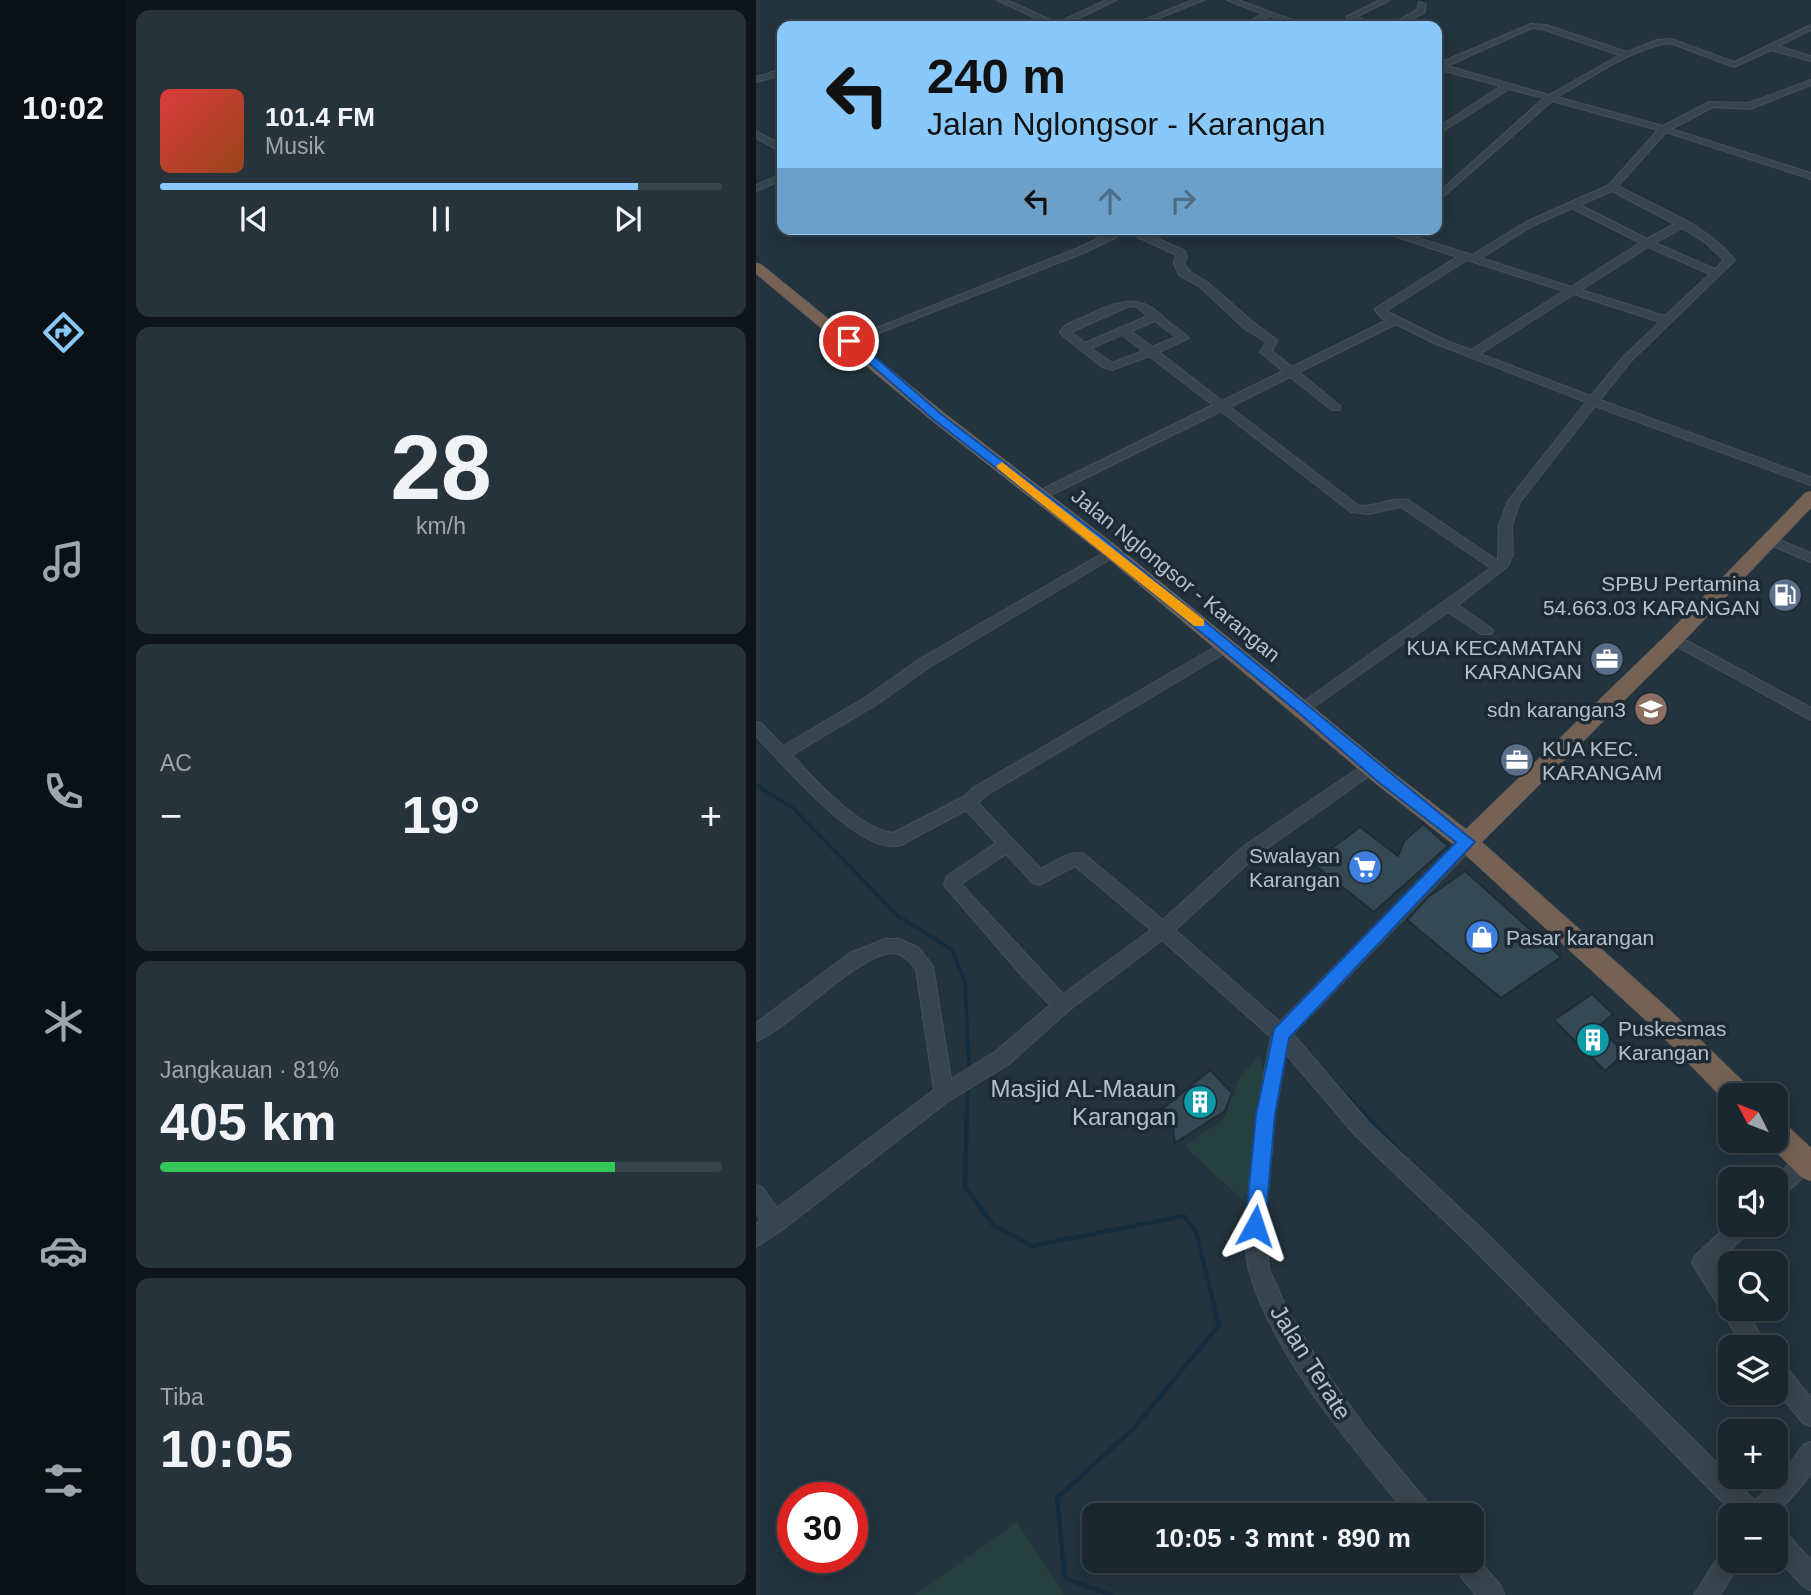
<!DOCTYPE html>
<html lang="id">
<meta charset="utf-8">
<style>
:root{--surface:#1a272f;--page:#27333b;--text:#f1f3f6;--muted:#9fa5aa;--line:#38444b;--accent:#88c8fb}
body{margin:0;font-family:Arial,sans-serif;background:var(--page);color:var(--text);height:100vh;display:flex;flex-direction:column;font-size:26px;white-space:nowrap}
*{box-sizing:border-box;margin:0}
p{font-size:23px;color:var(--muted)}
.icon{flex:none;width:38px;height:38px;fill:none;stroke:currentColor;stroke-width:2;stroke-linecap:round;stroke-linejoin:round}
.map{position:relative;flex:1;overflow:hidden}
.panel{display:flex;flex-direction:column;gap:10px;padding:10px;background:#0e151a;width:630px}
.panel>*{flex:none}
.guide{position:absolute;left:21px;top:21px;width:665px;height:214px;border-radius:14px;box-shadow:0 4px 18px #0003,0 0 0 2px var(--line);background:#88c8fb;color:#111;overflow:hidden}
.needle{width:46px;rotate:312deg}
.fabs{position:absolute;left:962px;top:1083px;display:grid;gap:14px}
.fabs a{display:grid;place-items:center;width:70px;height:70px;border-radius:14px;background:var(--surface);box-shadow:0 4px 18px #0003,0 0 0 2px var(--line);font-size:35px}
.speed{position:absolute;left:21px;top:1482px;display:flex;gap:14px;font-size:35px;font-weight:700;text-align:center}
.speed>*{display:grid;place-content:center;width:91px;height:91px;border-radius:50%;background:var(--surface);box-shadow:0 4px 18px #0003,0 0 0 2px var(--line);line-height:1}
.speed .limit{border:10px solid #d22;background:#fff;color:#111}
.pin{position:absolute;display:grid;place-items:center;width:60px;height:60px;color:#fff;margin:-30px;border:4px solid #fff;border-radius:50%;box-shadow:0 2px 7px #0007}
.me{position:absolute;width:77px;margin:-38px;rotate:5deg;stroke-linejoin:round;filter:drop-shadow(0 0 5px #0008)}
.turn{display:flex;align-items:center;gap:24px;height:147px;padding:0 35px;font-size:32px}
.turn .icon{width:91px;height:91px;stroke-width:2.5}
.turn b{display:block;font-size:49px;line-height:60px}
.lanes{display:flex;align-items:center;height:66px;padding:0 35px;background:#0003;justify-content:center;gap:35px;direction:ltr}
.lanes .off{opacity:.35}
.big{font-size:52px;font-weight:600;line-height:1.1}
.panel .widget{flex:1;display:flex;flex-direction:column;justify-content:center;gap:10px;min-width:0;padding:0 24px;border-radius:14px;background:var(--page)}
.panel .dial{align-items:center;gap:0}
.dial b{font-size:91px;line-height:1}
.song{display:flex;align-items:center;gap:21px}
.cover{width:84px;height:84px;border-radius:10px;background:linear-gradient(135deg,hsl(0 70% 55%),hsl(20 70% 35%))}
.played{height:7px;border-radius:4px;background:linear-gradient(90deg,var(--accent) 85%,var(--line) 85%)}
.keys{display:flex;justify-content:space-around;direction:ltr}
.heat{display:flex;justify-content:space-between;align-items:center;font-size:38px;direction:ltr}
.charge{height:10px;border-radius:5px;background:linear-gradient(90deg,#34c759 81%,var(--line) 0)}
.trip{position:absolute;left:326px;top:1503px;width:402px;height:70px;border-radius:14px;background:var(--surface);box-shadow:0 4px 18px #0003,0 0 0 2px var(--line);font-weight:600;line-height:70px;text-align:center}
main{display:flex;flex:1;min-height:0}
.tab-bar{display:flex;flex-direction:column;width:126px;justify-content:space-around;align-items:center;background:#0a1013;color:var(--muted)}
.tab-bar .icon{width:49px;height:49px}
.tab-bar .current{color:var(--accent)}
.tab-bar b{font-size:32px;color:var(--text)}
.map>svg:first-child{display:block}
</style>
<main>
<nav class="tab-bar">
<b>10:02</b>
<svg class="icon current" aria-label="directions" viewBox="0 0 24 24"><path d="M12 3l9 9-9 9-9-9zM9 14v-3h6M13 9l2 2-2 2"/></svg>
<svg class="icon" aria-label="music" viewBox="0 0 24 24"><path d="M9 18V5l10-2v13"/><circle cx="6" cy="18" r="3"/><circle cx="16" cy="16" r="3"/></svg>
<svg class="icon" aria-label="phone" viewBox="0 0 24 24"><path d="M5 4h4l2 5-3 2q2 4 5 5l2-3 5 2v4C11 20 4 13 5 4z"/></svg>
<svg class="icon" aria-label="climate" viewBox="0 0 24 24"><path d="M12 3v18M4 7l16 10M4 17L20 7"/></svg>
<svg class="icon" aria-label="car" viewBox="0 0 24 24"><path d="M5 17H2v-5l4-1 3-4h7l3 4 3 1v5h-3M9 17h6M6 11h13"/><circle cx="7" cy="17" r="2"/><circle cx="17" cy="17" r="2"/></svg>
<svg class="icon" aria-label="filters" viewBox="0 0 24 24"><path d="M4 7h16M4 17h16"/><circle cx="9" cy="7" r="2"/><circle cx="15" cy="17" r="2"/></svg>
</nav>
<section class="panel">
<div class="widget">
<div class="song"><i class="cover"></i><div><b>101.4 FM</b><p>Musik</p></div></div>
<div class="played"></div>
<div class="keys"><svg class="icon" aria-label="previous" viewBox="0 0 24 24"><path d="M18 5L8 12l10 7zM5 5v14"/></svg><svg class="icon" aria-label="pause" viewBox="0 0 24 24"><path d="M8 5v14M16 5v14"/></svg><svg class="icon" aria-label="next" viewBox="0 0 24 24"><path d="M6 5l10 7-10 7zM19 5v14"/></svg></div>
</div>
<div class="widget dial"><b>28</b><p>km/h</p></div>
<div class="widget"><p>AC</p>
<div class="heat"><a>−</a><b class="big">19°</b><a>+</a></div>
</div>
<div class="widget"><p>Jangkauan · 81%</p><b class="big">405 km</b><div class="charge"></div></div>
<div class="widget"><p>Tiba</p><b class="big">10:05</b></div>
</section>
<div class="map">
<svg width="1055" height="1595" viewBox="0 0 1055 1595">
<rect width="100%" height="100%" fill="#23343f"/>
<!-- green -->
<path fill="#25403e" d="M 504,1054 L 509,1083 L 489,1202 L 428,1146 L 467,1120 L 483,1079 Z
M 261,1522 L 308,1595 L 159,1595 Z"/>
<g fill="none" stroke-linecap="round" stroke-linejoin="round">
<!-- stream-far1 -->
<path stroke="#162d3d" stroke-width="3.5" d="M 0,785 L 37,808 L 142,916 L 195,949 L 209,981 L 213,1070
M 574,1078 L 604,1110
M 211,1110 L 212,1085"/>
<!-- stream -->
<path stroke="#162d3d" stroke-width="4.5" d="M 211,1108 L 209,1187 L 237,1225 L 276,1246 L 428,1216 L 440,1232 L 463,1325 L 378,1428 L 301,1498 L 309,1578 L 355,1595
M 603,1108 L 646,1154"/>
</g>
<!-- building -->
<path fill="#354955" stroke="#1f2c36" stroke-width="2" d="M 851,648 L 866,657 L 851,670 L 836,661 Z
M 667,824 L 692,846 L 618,912 L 556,863 L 604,827 L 642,856 L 648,841 Z
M 709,871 L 805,957 L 745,998 L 651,920 L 672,897 Z
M 836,994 L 857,1014 L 842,1027 L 869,1053 L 849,1071 L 798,1020 Z
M 454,1070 L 476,1093 L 469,1111 L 419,1143 L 416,1123 L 405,1110 Z"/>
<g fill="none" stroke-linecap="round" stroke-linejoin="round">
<!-- minor casing -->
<g stroke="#44515b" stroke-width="2">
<path id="minor" d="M 241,0 L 251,0 L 301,23 L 350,0 L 360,0 L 307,26 L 296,26 Z
M 437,0 L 448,0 L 383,26 L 373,26 Z
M 471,0 L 482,0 L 553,26 L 542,26 L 514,16 L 494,26 L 484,26 L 507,14 Z
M 624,0 L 634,0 L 600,17 L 616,23 L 616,26 L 606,26 L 590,17 Z
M 663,2 L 670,4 L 668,13 L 641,26 L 632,26 L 661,10 Z
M 775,24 L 790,25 L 871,52 L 901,40 L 915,39 L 978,62 L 1055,25 L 1055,30 L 1022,46 L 1055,56 L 1055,61 L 1015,50 L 978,67 L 914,43 C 878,47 833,79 801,97 L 907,126 L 953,102 L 993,103 L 1055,80 L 1055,85 L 994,109 L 957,107 L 915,129 L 1055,173 L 1055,179 L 910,132 L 862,186 C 900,207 951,224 979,260 L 875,361 L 844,400 L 1055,477 L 1055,485 L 839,406 L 764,502 L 756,525 L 757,554 L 752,566 L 702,605 L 735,628 L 737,631 L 735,634 L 725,634 L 692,612 L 548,714 L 541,709 L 543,705 L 735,568 L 645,507 L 612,514 L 595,512 L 465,411 L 289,498 L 281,498 L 281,492 L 457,405 L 393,356 L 356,370 L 346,367 L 305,334 L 304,332 L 310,325 C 346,310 378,285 408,318 C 415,326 426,330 433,338 L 403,352 L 466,401 L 527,371 L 504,352 L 510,342 L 489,329 L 443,286 L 423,275 L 418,263 L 420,255 L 371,232 L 330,252 L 97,343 L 88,341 L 322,248 L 362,229 L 381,229 L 429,251 L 431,258 L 428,263 C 433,275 443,276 452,283 C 476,302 493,322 520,339 L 521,341 L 516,351 L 536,367 L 631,320 L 625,318 L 619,310 L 620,308 L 701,257 L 617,229 L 633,229 L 716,255 L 770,222 L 853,185 L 902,130 L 796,101 L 681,202 L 681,194 L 788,98 L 753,89 L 681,135 L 681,128 L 745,86 L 681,69 L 681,64 ZM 776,28 L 786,29 L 864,55 L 793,95 L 691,66 ZM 856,191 L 919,224 L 891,239 L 824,205 ZM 816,208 L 884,243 L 815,287 L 725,258 L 776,226 ZM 926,228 L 950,243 L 968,260 L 959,269 L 899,243 ZM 892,247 L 954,274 L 909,316 L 825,290 ZM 711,260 L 808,291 L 715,350 L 686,339 L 630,311 ZM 818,294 L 904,322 L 867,357 L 835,396 L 724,354 ZM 379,306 L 392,316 L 329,343 L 315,332 L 371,307 ZM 399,321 L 420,337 L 396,347 L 375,331 ZM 640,324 L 678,343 L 830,402 L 752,501 L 743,525 L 742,561 L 652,500 C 635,497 620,507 603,506 L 474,407 L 534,377 L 576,410 L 584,410 L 584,406 L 543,372 ZM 366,335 L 387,351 L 356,363 L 335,348 Z
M 23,70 L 26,70 L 26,75 L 0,82 L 0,77 Z
M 0,131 L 26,145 L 26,152 L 0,138 Z
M 26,174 L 26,180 L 0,191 L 0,185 Z
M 1014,536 L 1055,553 L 1055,562 L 1009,543 L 1007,540 Z
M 356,548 L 363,552 L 361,555 L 172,668 L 120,705 L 36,755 C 59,780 103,829 137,833 L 209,796 L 217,788 L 466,643 L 476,643 L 478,646 L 476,649 L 229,796 L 223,802 L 224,805 L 285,869 C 298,862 313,850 328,854 L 407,920 L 488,846 L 610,763 L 620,763 L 623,767 L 620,771 L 500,856 L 419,930 L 524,1022 L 705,837 L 717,837 L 719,842 L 717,847 L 537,1034 L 614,1124 L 728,1231 L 999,1501 L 1028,1472 L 1047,1445 L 1055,1442 L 1055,1473 L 1044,1488 L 1018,1516 L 980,1516 L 714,1245 L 600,1136 L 530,1054 L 519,1115 L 509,1226 L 513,1269 L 532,1312 L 567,1368 L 612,1431 L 676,1508 L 679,1516 L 653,1516 C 597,1448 516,1355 493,1270 C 486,1243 490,1212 493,1185 C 498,1135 505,1086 515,1037 L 406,940 L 312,1011 L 253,1064 L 191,1102 L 26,1230 L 0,1247 L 0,1224 L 5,1220 L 0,1212 L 0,1185 L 7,1188 L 21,1208 L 178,1090 L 160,969 C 155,963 151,957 143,954 C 109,944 36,1028 0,1041 L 0,1023 L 94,953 L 129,939 L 143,939 L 162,947 L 177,966 L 195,1079 L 239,1052 L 294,1005 L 267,977 L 188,885 L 191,876 L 240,843 L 210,810 L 145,845 C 105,858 26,763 0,736 L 0,722 L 5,723 L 27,746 L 110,697 L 162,660 ZM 250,854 L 277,883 L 283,885 L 319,866 L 395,930 L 307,994 L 205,884 Z
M 918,634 L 1055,708 L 1055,720 L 913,642 L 911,639 Z
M 1050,1153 L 1055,1155 L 1055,1170 L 1027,1196 L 1020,1199 L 1020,1180 L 1016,1180 L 1043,1155 Z
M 975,1222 L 975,1225 L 996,1225 L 993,1232 L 959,1264 L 975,1286 L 975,1309 L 989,1309 L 1012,1348 L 988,1348 L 936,1263 L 939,1256 Z
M 1020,1361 L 1028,1364 L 1055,1398 L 1055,1426 L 1047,1423 L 1020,1390 Z
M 1020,1527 L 1028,1531 L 1055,1560 L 1055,1590 L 1047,1586 L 1020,1557 Z
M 975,1545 L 975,1561 L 985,1561 L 964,1595 L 938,1595 L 967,1549 Z
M 716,1553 L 745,1586 L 748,1595 L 720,1595 L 699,1569 L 695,1561 L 716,1561 Z"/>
</g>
<!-- highway casing -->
<g stroke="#43505a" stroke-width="1">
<path id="highway" d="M 0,263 L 5,264 L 187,412 L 363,548 L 635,771 L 710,829 L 911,634 L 1049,493 L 1055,491 L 1055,508 L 925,644 L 726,842 L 915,1011 L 993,1087 L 996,1096 L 975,1096 L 973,1105 L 897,1027 L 703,849 L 619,783 L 349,556 L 175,420 L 0,274 Z
M 1020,1120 L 1030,1124 L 1055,1148 L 1055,1181 L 1045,1177 L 1010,1142 L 1020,1141 Z"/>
</g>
<!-- minor -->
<use href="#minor" fill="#38454f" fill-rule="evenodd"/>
<!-- highway -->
<use href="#highway" fill="#756254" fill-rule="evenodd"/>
</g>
<!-- route -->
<path fill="#1a73e8" stroke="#114b97" stroke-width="2" d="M 90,338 L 97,338 L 185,414 L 343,535 L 719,842 L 533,1038 L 519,1115 L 509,1226 L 506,1233 L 499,1236 L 492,1233 L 489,1226 L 500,1115 L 518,1029 L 700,842 L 621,781 L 543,713 L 334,541 L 177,419 L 90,343 Z"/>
<!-- slow -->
<path fill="#f59e0b" d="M 246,462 L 448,620 L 448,626 L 438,626 L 242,469 L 240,466 Z"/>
<!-- icons -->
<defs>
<g id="fuel-disc" transform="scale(1.75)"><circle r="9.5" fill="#5c6f8a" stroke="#1d2a34"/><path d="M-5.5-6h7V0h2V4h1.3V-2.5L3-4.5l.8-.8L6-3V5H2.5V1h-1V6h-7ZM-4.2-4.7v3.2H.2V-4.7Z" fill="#fff"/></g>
<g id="office-disc" transform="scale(1.75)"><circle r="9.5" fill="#5c6f8a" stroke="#1d2a34"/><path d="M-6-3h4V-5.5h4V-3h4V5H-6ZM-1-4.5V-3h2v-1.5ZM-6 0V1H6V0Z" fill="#fff"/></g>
<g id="school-disc" transform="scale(1.75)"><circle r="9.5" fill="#8d6e63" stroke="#1d2a34"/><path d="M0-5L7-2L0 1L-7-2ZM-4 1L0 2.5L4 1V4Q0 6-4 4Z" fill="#fff"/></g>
<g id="supermarket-disc" transform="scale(1.75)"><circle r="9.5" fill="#3f7fe0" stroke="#1d2a34"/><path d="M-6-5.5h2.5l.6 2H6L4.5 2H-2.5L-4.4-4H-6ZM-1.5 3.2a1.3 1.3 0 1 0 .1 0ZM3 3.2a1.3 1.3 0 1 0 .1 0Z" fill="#fff"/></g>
<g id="shop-disc" transform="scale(1.75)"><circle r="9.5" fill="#3f7fe0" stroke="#1d2a34"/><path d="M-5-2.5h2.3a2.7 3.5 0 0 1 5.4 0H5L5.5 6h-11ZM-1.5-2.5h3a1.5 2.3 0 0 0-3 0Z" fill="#fff"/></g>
<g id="building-disc" transform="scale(1.75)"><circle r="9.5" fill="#0f9aa8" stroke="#1d2a34"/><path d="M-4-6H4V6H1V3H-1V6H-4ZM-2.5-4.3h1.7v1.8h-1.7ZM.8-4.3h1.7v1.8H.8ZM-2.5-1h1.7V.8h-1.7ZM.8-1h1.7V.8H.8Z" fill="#fff"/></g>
</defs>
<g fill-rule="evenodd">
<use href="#fuel-disc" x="1029" y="595"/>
<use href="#office-disc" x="851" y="659"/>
<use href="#school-disc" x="895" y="709"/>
<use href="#office-disc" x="761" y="760"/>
<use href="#supermarket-disc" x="609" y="867"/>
<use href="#shop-disc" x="726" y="937"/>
<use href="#building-disc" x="837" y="1040"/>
<use href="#building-disc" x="444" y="1102"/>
</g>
<g text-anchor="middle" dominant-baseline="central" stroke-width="7" stroke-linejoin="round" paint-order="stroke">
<!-- street labels -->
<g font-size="21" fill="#b4c0ca" stroke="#1d2a34">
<text transform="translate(420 575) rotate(39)">Jalan Nglongsor - Karangan</text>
</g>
<!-- poi labels -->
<g font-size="21" fill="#b4c0ca" stroke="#1d2a34" text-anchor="end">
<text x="1004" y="583">SPBU Pertamina<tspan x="1004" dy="24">54.663.03 KARANGAN</tspan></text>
<text x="826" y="647">KUA KECAMATAN<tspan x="826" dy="24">KARANGAN</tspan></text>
<text x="870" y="709">sdn karangan3</text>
<text x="786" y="748" text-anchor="start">KUA KEC.<tspan x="786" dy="24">KARANGAM</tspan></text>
<text x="584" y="855">Swalayan<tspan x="584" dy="24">Karangan</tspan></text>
<text x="750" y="937" text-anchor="start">Pasar karangan</text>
<text x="862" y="1028" text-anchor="start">Puskesmas<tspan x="862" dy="24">Karangan</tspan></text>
</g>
<!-- near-poi labels -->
<g font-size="24" fill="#b4c0ca" stroke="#1d2a34" text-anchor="end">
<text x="420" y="1088">Masjid AL-Maaun<tspan x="420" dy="28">Karangan</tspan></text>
</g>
<!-- near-street labels -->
<g font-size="24" fill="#b4c0ca" stroke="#1d2a34">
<text transform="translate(555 1362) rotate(58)">Jalan Terate</text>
</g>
</g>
</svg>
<div class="fabs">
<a><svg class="needle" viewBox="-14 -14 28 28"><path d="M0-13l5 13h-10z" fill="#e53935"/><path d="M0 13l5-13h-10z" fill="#9fa5aa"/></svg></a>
<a><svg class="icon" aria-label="sound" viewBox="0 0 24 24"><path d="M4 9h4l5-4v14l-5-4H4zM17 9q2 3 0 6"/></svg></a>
<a><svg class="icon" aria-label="search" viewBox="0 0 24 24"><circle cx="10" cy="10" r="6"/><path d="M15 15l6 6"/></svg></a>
<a><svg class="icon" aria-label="layers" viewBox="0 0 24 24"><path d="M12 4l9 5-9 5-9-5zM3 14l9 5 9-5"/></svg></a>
<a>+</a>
<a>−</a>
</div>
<div class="speed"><div class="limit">30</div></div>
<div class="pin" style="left:93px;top:341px;background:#d93025"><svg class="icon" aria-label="arrive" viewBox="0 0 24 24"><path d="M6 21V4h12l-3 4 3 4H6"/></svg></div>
<svg class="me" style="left:499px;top:1226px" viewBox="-20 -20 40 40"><path d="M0-17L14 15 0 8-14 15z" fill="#1a73e8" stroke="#fff" stroke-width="4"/></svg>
<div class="trip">10:05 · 3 mnt · 890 m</div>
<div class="guide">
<div class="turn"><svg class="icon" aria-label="left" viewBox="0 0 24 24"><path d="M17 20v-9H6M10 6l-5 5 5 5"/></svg><div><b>240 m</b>Jalan Nglongsor - Karangan</div></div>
<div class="lanes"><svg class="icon" aria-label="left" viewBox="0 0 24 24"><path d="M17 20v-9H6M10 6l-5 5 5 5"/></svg><svg class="icon off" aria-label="ahead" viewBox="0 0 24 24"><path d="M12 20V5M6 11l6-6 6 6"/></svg><svg class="icon off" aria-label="right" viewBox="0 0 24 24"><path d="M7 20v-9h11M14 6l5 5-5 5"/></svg></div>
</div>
</div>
</main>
